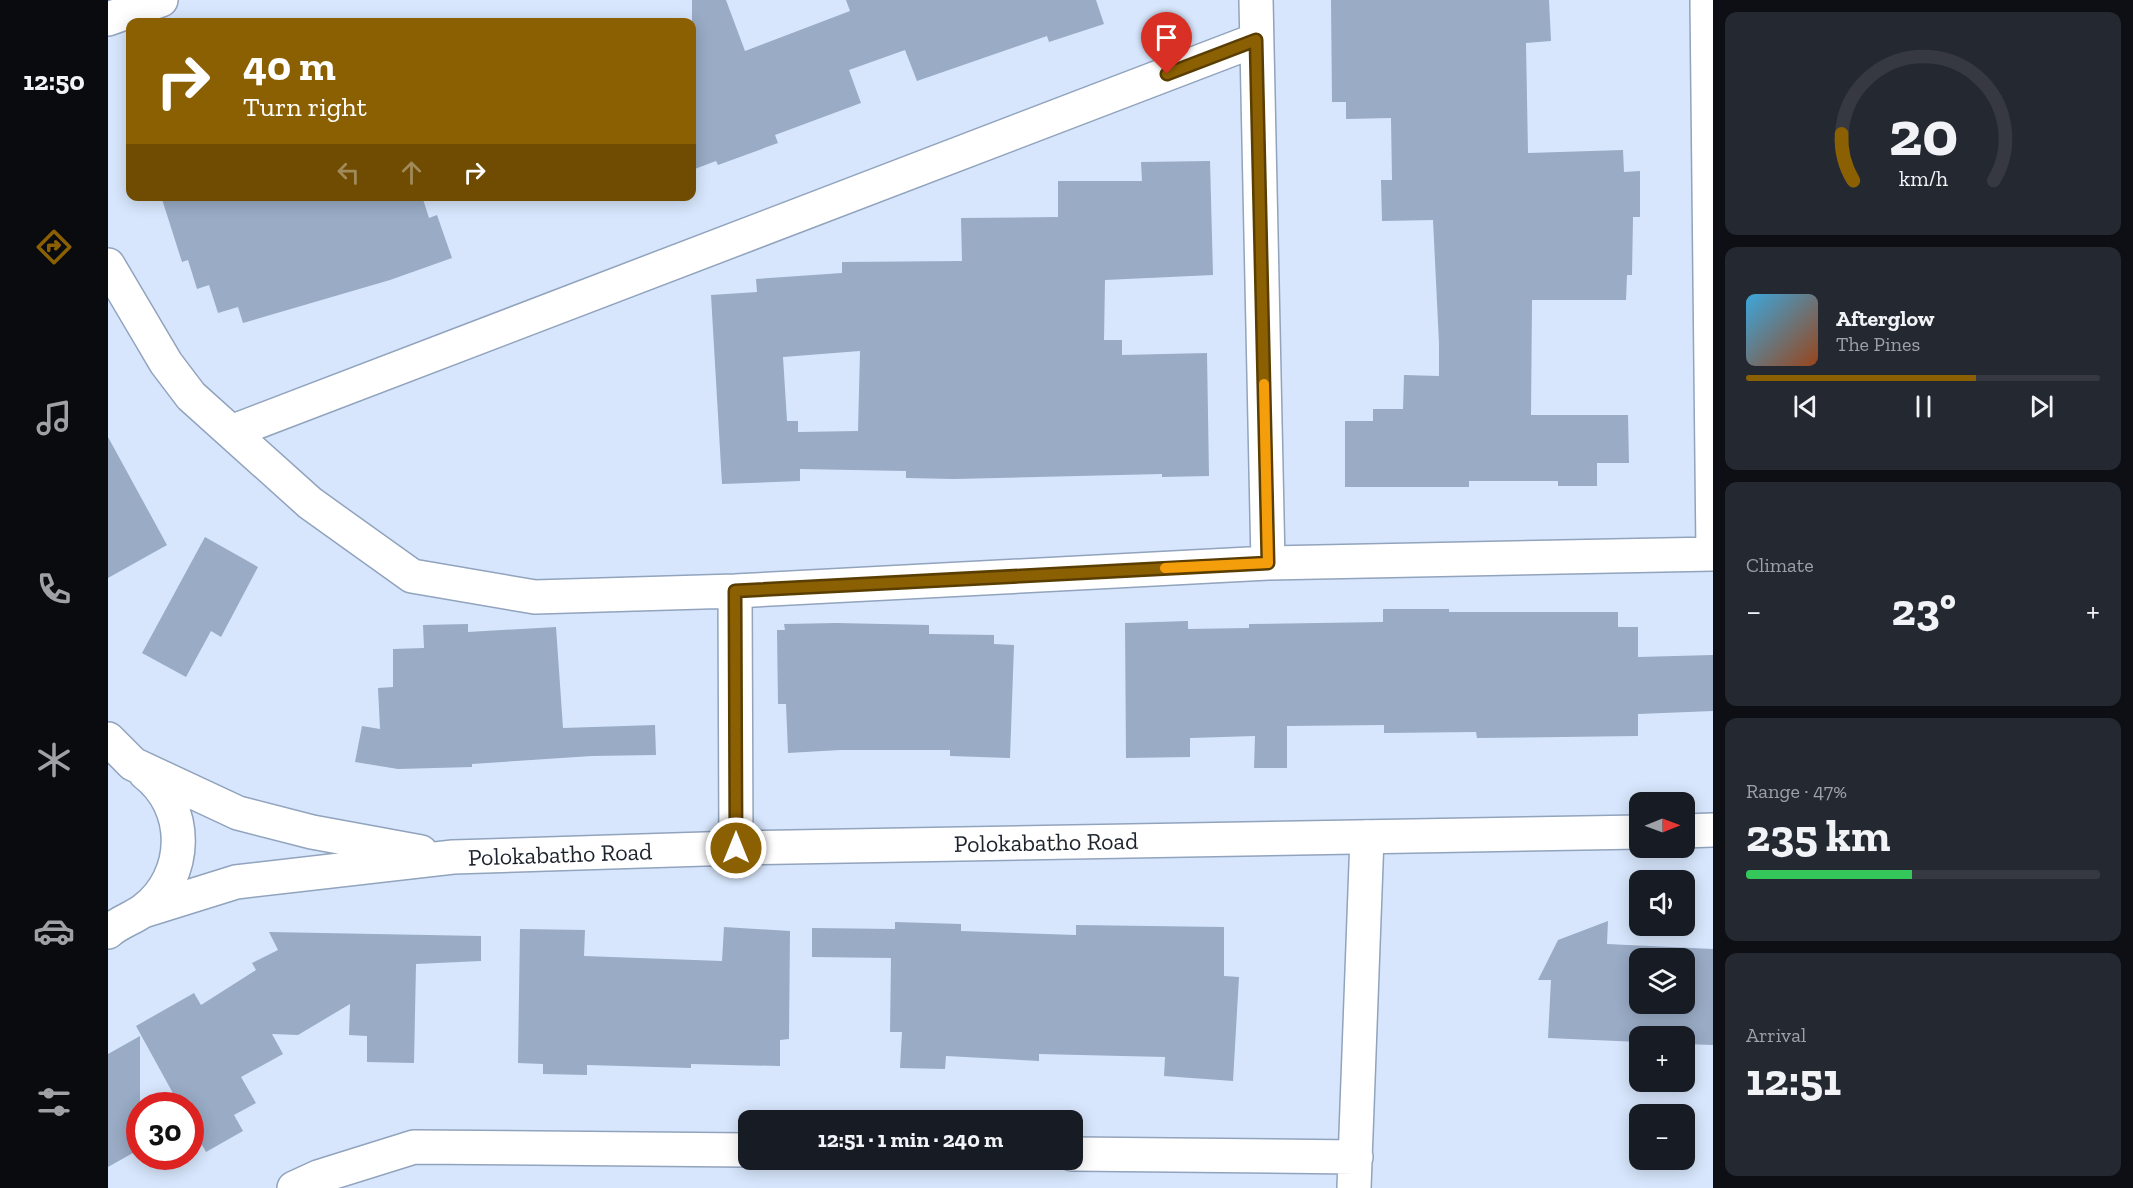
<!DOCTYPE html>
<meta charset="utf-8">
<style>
:root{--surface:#171b24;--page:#242831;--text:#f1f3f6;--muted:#9ea1a6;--line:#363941;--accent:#8b6002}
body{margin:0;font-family:"Zilla Slab",serif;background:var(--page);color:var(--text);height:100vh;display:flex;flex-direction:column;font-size:22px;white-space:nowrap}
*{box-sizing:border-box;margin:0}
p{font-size:20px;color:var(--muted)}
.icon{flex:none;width:33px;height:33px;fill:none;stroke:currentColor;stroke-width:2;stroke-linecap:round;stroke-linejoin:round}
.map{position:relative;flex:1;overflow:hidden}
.side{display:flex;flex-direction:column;gap:12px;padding:12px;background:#0d0f14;width:420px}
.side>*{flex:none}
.banner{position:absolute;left:18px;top:18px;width:570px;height:183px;border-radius:12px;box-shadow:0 3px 15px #0003;background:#8b6002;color:#fff;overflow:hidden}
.needle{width:39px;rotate:89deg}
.controls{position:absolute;left:1521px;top:792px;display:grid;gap:12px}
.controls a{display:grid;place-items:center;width:66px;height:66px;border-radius:12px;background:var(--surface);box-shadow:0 3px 15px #0003;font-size:30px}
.speed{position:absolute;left:18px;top:1092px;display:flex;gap:12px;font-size:30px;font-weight:700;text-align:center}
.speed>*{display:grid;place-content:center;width:78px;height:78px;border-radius:50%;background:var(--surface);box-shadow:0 3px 15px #0003;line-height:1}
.speed .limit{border:9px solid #d22;background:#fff;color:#111}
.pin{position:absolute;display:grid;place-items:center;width:51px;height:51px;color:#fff;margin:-62px -26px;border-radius:50% 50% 50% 0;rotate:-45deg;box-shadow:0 0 6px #0007}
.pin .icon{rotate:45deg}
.me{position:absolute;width:66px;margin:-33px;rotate:0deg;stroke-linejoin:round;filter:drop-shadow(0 0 4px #0008)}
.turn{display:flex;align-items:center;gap:21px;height:126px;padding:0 18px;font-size:27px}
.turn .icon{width:78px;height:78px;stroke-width:2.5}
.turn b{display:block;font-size:42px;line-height:51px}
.lanes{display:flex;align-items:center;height:57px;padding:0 18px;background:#0003;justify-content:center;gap:30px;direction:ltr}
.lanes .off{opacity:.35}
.big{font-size:45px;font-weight:800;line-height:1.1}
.side .widget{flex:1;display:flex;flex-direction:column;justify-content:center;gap:9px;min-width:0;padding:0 21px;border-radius:12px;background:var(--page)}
.side .dial{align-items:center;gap:0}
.dial svg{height:156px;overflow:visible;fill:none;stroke:var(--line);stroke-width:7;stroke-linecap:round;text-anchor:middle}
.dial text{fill:var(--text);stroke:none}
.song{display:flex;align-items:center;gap:18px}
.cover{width:72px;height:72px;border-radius:9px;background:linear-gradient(135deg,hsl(200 70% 55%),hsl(20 70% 35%))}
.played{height:6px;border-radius:3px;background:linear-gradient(90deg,var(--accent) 65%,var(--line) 65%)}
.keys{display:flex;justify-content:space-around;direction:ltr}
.heat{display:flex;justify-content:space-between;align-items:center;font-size:33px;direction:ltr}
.charge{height:9px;border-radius:4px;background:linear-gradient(90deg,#34c759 47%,var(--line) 0)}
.trip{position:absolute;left:630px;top:1110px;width:345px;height:60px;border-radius:12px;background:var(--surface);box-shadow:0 3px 15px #0003;font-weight:800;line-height:60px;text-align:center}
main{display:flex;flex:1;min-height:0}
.dock{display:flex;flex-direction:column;width:108px;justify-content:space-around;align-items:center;background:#090b0e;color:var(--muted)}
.dock .icon{width:42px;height:42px}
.dock .selected{color:var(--accent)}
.dock b{font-size:27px;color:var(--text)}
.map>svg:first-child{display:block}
</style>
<main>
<nav class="dock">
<b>12:50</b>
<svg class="icon selected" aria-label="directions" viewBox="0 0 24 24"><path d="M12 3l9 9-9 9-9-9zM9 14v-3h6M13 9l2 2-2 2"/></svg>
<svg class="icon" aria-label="music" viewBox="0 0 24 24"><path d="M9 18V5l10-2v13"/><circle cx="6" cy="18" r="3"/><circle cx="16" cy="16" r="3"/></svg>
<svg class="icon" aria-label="phone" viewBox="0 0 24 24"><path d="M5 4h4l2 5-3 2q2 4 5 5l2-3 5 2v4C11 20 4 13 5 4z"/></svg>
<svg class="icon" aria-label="climate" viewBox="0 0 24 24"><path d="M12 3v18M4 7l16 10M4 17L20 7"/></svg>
<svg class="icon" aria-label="car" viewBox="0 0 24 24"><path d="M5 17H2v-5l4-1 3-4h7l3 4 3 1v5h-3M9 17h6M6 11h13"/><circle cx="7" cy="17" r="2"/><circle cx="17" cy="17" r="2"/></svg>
<svg class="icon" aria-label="filters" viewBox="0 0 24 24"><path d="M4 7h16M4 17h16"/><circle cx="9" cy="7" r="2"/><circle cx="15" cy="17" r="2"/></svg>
</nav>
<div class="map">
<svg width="1605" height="1188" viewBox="0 0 1605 1188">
<rect width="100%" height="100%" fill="#d7e6fc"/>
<!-- building -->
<path fill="#99abc5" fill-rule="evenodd" d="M 584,0 L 618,0 L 637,51 L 742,11 L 738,0 L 988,0 L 996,24 L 941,42 L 939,36 L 809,81 L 797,50 L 741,70 L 753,103 L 667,135 L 670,143 L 610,165 L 608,161 L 584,170 Z
M 1223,0 L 1441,0 L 1443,41 L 1418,43 L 1420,153 L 1515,150 L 1516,172 L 1532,171 L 1532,217 L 1525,217 L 1524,275 L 1519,275 L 1518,300 L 1424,300 L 1423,415 L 1520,415 L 1521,463 L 1489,463 L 1489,486 L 1450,486 L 1450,481 L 1361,481 L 1361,487 L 1237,487 L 1237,421 L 1265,421 L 1265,409 L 1295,409 L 1296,375 L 1331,376 L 1331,343 L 1325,220 L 1274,221 L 1273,180 L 1284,180 L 1283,118 L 1238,119 L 1238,102 L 1224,102 Z
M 1102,161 L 1105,275 L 997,280 L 996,340 L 1014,340 L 1014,355 L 1099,353 L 1101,476 L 1054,477 L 1054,474 L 846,479 L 798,478 L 798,471 L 692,469 L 692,481 L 614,484 L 603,295 L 649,292 L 648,279 L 734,273 L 734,262 L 854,261 L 853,218 L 950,217 L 950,181 L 1034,181 L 1033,162 ZM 752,351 L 750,431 L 690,432 L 690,421 L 679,421 L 675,357 Z
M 53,196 L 314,196 L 321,218 L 329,215 L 344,258 L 282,280 L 135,323 L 130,307 L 110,313 L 101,285 L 89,289 L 80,260 L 74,262 Z
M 0,437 L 59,545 L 0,578 Z
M 97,537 L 150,567 L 113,637 L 103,631 L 78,677 L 34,653 Z
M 1275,609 L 1341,609 L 1341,612 L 1510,612 L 1510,627 L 1530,627 L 1530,657 L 1605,655 L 1605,711 L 1530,714 L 1530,736 L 1369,738 L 1368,732 L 1276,733 L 1276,725 L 1179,726 L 1179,768 L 1146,768 L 1147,736 L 1082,738 L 1082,757 L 1018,758 L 1017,623 L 1080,621 L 1080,629 L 1141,628 L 1141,624 L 1275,622 Z
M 729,623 L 821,625 L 821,634 L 886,635 L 886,644 L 906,645 L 902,758 L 842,756 L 842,750 L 732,750 L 680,753 L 678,704 L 670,704 L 669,630 L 677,630 L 676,624 Z
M 360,624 L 360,632 L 448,627 L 455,728 L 547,725 L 548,755 L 484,756 L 364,764 L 364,767 L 290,769 L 247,762 L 254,726 L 272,729 L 270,688 L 285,687 L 285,649 L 316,648 L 315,625 Z
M 1500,921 L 1499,944 L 1605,949 L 1605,1045 L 1576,1044 L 1576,1036 L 1532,1036 L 1532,1042 L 1440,1038 L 1443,980 L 1430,980 L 1450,940 ZM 1532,958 L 1576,958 L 1576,1004 L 1532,1004 Z
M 787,922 L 853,924 L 853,931 L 968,935 L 968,925 L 1116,927 L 1116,976 L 1131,977 L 1125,1081 L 1056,1076 L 1057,1057 L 931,1054 L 931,1061 L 838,1056 L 837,1069 L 792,1068 L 794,1032 L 782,1032 L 783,958 L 704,957 L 704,928 L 787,929 Z
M 616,927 L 682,931 L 681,1039 L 672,1040 L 672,1066 L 583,1064 L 583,1068 L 479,1065 L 479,1075 L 435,1074 L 435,1064 L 410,1063 L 412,929 L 477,930 L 476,956 L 614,961 Z
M 161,932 L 373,936 L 373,961 L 308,964 L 306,1063 L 259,1062 L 259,1036 L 241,1035 L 242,1004 L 190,1035 L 164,1034 L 175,1054 L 133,1077 L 148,1103 L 126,1115 L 135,1131 L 98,1152 L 82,1124 L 82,1106 L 72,1106 L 28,1026 L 86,993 L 93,1005 L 148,970 L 144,963 L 170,950 Z
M 32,1036 L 32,1149 L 0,1167 L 0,1054 Z"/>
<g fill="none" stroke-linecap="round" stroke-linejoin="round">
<!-- minor casing -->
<g stroke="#91a3bd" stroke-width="36">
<path id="minor" d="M 1148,0 L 1160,563
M 1599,0 L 1605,554
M 0,19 L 53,0
M 0,265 L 58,363 L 83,396 L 202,503 L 304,576 L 427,597 L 627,591 L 1160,563 L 1605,554
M 123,432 L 1148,40
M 627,591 L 628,848
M 964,1154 L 1248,1157
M 186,1188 L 210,1177 L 306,1147 L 640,1150
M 1246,1188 L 1259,837"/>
</g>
<!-- tertiary casing -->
<g stroke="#91a3bd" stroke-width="36">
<path id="tertiary" d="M 0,739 L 25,764 L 130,813 L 204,832 L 313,852
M 1576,831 L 1605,830
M 35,911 L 128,882 L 345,857 L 628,848 L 1532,832
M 0,932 C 11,922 24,919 36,910 C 81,876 82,807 37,773"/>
</g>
<!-- minor -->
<use href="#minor" stroke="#fff" stroke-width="33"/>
<!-- tertiary -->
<use href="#tertiary" stroke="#fff" stroke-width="33"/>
</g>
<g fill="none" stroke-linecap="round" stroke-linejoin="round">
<!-- route casing -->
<g stroke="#5a3e01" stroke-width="15">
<path id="route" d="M 628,848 L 627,591 L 1160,563 L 1148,40 L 1059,74"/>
</g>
<!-- route -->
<use href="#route" stroke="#8b6002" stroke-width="10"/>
<!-- slow -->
<path stroke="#f59e0b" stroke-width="10" d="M 1057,568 L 1160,563 L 1156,384"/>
</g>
<g text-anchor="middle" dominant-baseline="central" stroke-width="5" stroke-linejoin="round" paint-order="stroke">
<!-- street labels -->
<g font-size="24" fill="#1c232d" stroke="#fff">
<text transform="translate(938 842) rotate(-1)">Polokabatho Road</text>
<text transform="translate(452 854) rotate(-2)">Polokabatho Road</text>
</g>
</g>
</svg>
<div class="controls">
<a><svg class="needle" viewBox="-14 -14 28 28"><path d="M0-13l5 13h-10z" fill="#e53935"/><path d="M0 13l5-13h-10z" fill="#9ea1a6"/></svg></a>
<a><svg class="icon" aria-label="sound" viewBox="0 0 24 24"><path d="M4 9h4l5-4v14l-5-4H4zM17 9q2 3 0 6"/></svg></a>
<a><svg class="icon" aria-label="layers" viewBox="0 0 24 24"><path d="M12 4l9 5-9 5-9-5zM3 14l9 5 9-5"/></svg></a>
<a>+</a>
<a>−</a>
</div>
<div class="speed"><div class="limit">30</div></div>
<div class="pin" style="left:1059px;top:74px;background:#d93025"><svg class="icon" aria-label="arrive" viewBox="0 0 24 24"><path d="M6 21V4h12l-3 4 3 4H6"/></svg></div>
<svg class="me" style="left:628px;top:848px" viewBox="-20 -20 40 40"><circle r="17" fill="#8b6002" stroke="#fff" stroke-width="3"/><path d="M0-11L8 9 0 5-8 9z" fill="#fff"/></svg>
<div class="trip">12:51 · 1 min · 240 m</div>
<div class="banner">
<div class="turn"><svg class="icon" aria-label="right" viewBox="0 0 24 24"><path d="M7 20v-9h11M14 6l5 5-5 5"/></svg><div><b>40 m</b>Turn right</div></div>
<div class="lanes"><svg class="icon off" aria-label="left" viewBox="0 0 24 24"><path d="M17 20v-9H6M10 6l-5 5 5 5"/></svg><svg class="icon off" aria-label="ahead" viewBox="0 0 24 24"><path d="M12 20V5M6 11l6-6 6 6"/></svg><svg class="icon" aria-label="right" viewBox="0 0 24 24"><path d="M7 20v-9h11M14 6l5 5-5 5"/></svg></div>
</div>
</div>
<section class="side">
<div class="widget dial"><svg viewBox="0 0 100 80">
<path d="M14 69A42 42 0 1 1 86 69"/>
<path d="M14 69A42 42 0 0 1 8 45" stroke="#8b6002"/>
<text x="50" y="56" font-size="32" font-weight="700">20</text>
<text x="50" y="72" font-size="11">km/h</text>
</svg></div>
<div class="widget">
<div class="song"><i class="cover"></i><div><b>Afterglow</b><p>The Pines</p></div></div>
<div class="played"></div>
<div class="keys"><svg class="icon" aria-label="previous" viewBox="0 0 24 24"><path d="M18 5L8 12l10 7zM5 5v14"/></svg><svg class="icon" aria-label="pause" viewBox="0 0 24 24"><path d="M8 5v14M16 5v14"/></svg><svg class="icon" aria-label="next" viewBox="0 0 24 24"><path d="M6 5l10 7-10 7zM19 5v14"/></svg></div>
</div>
<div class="widget"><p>Climate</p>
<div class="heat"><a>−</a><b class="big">23°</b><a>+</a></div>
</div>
<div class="widget"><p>Range · 47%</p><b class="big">235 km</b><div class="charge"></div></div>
<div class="widget"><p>Arrival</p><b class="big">12:51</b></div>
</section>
</main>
